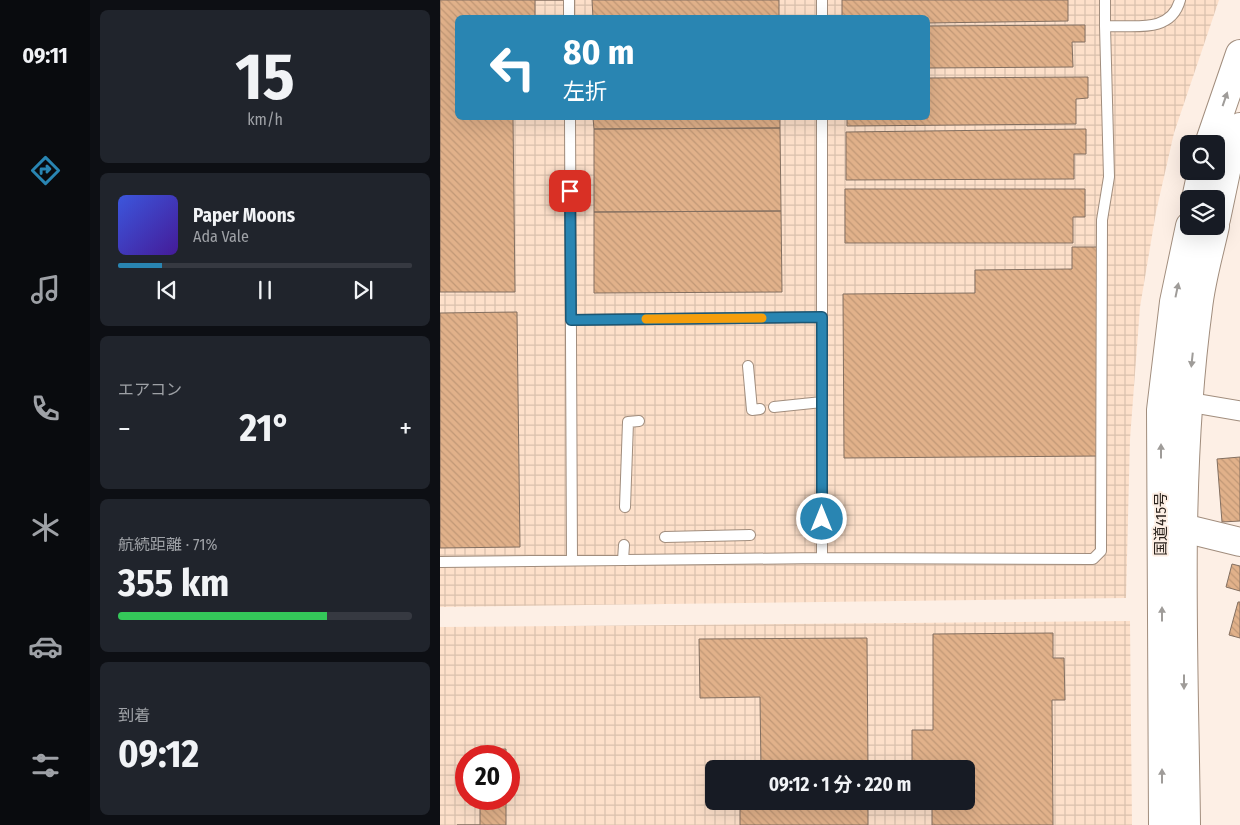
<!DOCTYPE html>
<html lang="ja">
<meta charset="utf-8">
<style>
:root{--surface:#171b24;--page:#20242c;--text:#f1f3f6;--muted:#9ea1a6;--line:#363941;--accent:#2985b2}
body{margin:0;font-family:"Fira Sans Condensed","Noto Sans JP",sans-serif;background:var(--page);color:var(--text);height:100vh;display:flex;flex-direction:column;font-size:19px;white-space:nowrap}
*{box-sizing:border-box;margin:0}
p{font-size:16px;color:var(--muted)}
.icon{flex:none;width:28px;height:28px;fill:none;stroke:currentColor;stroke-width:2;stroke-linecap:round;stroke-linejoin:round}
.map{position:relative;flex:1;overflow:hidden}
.panel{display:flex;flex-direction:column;gap:10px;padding:10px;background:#0d0f14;width:350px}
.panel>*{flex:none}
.banner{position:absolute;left:15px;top:15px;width:475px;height:105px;border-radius:8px;box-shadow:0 5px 20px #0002;background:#2985b2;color:#fff;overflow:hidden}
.buttons{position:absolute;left:740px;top:135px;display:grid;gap:10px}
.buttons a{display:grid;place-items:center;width:45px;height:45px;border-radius:8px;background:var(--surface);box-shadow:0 5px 20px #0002;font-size:25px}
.speed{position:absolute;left:15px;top:745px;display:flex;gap:10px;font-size:25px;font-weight:700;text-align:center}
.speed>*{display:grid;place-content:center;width:65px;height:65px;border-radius:50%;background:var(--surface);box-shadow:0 5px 20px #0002;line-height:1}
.speed .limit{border:8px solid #d22;background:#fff;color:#111}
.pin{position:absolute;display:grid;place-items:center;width:42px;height:42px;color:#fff;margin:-21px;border-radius:10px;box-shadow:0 2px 8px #0006}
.me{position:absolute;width:55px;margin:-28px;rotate:0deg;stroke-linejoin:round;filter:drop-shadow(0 0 4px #0008)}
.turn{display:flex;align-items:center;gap:18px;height:105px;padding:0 25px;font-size:22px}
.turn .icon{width:65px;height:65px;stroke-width:2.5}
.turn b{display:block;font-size:35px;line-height:42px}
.big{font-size:38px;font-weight:700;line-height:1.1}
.panel .tile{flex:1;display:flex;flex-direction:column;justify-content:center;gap:8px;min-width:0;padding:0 18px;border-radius:8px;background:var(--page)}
.panel .dial{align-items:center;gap:0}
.dial b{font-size:65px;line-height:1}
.song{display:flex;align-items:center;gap:15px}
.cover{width:60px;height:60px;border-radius:8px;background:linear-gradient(135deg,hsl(230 70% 55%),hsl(260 70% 35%))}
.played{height:5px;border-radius:2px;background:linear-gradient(90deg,var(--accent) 15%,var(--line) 15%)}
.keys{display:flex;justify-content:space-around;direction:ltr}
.heat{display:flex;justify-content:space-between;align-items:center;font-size:28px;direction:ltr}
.charge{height:8px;border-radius:4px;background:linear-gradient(90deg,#34c759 71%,var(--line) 0)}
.trip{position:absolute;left:265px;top:760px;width:270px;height:50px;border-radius:8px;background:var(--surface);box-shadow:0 5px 20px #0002;font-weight:700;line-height:50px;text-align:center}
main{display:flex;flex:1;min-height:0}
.tab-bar{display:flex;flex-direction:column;width:90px;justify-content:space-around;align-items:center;background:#090b0e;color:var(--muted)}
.tab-bar .icon{width:35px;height:35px}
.tab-bar .active{color:var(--accent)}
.tab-bar b{font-size:22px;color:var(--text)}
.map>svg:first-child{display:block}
</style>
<main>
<nav class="tab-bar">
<b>09:11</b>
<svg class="icon active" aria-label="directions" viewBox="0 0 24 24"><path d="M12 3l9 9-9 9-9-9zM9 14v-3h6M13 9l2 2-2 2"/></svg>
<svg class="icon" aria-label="music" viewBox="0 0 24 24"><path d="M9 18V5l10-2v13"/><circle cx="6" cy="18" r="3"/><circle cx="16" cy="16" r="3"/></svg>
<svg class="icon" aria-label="phone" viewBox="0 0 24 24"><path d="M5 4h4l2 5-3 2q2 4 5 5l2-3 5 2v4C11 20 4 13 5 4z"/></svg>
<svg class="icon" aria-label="climate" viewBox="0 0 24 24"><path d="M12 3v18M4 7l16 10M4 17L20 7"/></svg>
<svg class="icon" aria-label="car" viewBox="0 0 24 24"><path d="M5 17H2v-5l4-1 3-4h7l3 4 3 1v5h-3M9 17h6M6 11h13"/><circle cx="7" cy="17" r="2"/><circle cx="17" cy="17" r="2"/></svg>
<svg class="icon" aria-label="filters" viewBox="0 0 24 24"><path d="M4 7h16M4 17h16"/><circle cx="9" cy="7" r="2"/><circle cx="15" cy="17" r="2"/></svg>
</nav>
<section class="panel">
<div class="tile dial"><b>15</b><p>km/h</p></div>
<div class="tile">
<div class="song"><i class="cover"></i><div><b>Paper Moons</b><p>Ada Vale</p></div></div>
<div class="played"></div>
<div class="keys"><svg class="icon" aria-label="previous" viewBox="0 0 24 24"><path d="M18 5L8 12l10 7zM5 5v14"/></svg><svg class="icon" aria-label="pause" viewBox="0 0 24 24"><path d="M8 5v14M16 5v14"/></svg><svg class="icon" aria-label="next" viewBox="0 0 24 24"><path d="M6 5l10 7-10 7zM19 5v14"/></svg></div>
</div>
<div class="tile"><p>エアコン</p>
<div class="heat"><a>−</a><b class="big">21°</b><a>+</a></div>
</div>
<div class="tile"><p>航続距離 · 71%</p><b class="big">355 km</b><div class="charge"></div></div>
<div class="tile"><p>到着</p><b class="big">09:12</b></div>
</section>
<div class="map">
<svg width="800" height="825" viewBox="0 0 800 825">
<defs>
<pattern id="industrial-grid" width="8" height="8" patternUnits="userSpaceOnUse" patternTransform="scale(1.25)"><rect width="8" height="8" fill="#fde0ca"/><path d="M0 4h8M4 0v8" fill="none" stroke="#d9c0ad"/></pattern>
<pattern id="building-back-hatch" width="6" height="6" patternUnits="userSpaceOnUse" patternTransform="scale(1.25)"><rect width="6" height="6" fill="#e1b18a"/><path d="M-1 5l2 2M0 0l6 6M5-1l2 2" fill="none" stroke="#c19876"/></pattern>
</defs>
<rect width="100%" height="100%" fill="#fdefe5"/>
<!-- industrial -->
<path fill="url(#industrial-grid)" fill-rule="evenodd" d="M 0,0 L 779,0 L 734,133 L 716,212 L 700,307 L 690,439 L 686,598 L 0,607 ZM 18,18 L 488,18 L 488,118 L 18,118 Z
M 690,621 L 692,825 L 0,825 L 0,627 ZM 26,756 L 69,756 L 69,799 L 26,799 ZM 274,769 L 526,769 L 526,801 L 274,801 Z"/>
<!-- building -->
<path fill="url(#building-back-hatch)" stroke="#836f60" d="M 0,0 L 131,0 L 95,0 L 95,18 L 18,18 L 18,118 L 73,118 L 75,292 L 0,292 Z
M 152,0 L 339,0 L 339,18 L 153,18 Z
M 402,0 L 628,0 L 628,21 L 488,23 L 488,18 L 402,18 Z
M 645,25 L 645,42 L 632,42 L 633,67 L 488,68 L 488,26 Z
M 648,77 L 648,98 L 636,99 L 636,124 L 407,126 L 407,118 L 488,118 L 488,78 Z
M 153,118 L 340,118 L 340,128 L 154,129 Z
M 340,128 L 341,211 L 154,212 L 154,129 Z
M 646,129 L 646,154 L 634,154 L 634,179 L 406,180 L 406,132 Z
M 405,189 L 645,189 L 645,217 L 633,217 L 633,243 L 405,243 Z
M 341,211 L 342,292 L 154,293 L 154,212 Z
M 632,247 L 658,247 L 660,456 L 404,458 L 403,294 L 535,293 L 535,270 L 632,269 Z
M 77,312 L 80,547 L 0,548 L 0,313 Z
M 800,457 L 800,521 L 782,522 L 777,459 Z
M 792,564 L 800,566 L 800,591 L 786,587 Z
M 798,602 L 800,602 L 800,638 L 789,635 Z
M 613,633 L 613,658 L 624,658 L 625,700 L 612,700 L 613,825 L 492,825 L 492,801 L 526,801 L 526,769 L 492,769 L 492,762 L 472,762 L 472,730 L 493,730 L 493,634 Z
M 427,638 L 428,769 L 321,769 L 320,697 L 260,698 L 259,639 Z
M 66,749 L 66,756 L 39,756 L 39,750 Z
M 40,799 L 66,799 L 66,825 L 17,825 L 40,825 Z
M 300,801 L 428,801 L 428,825 L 300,825 Z"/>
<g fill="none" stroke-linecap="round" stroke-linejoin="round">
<!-- lane casing -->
<g stroke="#a18d7d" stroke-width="12">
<path id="lane" d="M 129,0 L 129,18
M 382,0 L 382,18
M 665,0 L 665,26
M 130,118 L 132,561
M 131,320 L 382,317
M 308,366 L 312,410 L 320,409
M 334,407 L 382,402
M 185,507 L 188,422 L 199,421
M 225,537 L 310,535
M 382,558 L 653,559 L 661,551 L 662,220 L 669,177 L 665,26 C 694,25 731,34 740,0
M 183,560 L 184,545
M 0,562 L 382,558 L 382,118"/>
</g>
<!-- street casing -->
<g stroke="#a18d7d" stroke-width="21">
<path id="street" d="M 748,402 L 800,411"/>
</g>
<!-- secondary casing -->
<g stroke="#a18d7d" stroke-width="30">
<path id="secondary" d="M 743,528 L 800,542"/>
</g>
<!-- highway casing -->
<g stroke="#a18d7d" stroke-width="30">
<path id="highway" d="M 769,144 L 800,54
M 756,199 L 762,171
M 776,219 L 788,162 L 800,127
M 723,825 L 721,410 L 734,302 L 750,226
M 746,825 C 744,653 735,479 758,308 C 761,280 769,253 775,226"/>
</g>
<!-- lane -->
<use href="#lane" stroke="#fff" stroke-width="10"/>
<!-- street -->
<use href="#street" stroke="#fff" stroke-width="19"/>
<!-- secondary -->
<use href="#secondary" stroke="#fff" stroke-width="28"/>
<!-- highway -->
<use href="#highway" stroke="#fff" stroke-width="28"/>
</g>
<!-- one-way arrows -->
<defs><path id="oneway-solid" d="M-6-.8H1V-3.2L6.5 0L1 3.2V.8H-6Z" transform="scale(1.25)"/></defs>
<g fill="#9f9c99">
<use href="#oneway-solid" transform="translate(785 99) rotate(-71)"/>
<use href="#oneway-solid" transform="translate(737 290) rotate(-78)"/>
<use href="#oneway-solid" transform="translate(752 360) rotate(96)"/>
<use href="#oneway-solid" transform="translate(721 451) rotate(-90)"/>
<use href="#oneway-solid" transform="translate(722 614) rotate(-90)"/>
<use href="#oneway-solid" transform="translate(744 682) rotate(90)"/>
<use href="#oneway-solid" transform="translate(722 776) rotate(-90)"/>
</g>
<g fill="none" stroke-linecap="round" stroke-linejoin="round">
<!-- route casing -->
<g stroke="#1b5674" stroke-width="12">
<path id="route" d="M 130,191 L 131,320 L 382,317 L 382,519"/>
</g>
<!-- route -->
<use href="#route" stroke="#2985b2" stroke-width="9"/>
<!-- slow -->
<path stroke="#f59e0b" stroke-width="9" d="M 206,319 L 322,318"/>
</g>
<g text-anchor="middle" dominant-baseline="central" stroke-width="4" stroke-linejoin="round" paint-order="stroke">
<!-- street labels -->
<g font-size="15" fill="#2a221c" stroke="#fdefe5">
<text transform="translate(721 524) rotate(-90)">国道415号</text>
</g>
</g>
</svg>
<div class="buttons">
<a><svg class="icon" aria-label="search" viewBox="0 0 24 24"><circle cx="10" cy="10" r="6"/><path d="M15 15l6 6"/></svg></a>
<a><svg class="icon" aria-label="layers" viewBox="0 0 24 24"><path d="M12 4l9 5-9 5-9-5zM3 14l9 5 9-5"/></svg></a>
</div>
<div class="speed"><div class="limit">20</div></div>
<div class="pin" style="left:130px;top:191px;background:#d93025"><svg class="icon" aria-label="arrive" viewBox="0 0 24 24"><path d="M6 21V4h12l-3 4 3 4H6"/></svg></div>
<svg class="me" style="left:382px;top:519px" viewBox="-20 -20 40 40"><circle r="17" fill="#2985b2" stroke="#fff" stroke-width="3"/><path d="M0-11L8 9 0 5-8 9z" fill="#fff"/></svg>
<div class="trip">09:12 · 1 分 · 220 m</div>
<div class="banner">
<div class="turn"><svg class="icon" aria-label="left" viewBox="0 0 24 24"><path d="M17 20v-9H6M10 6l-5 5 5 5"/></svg><div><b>80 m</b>左折</div></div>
</div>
</div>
</main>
